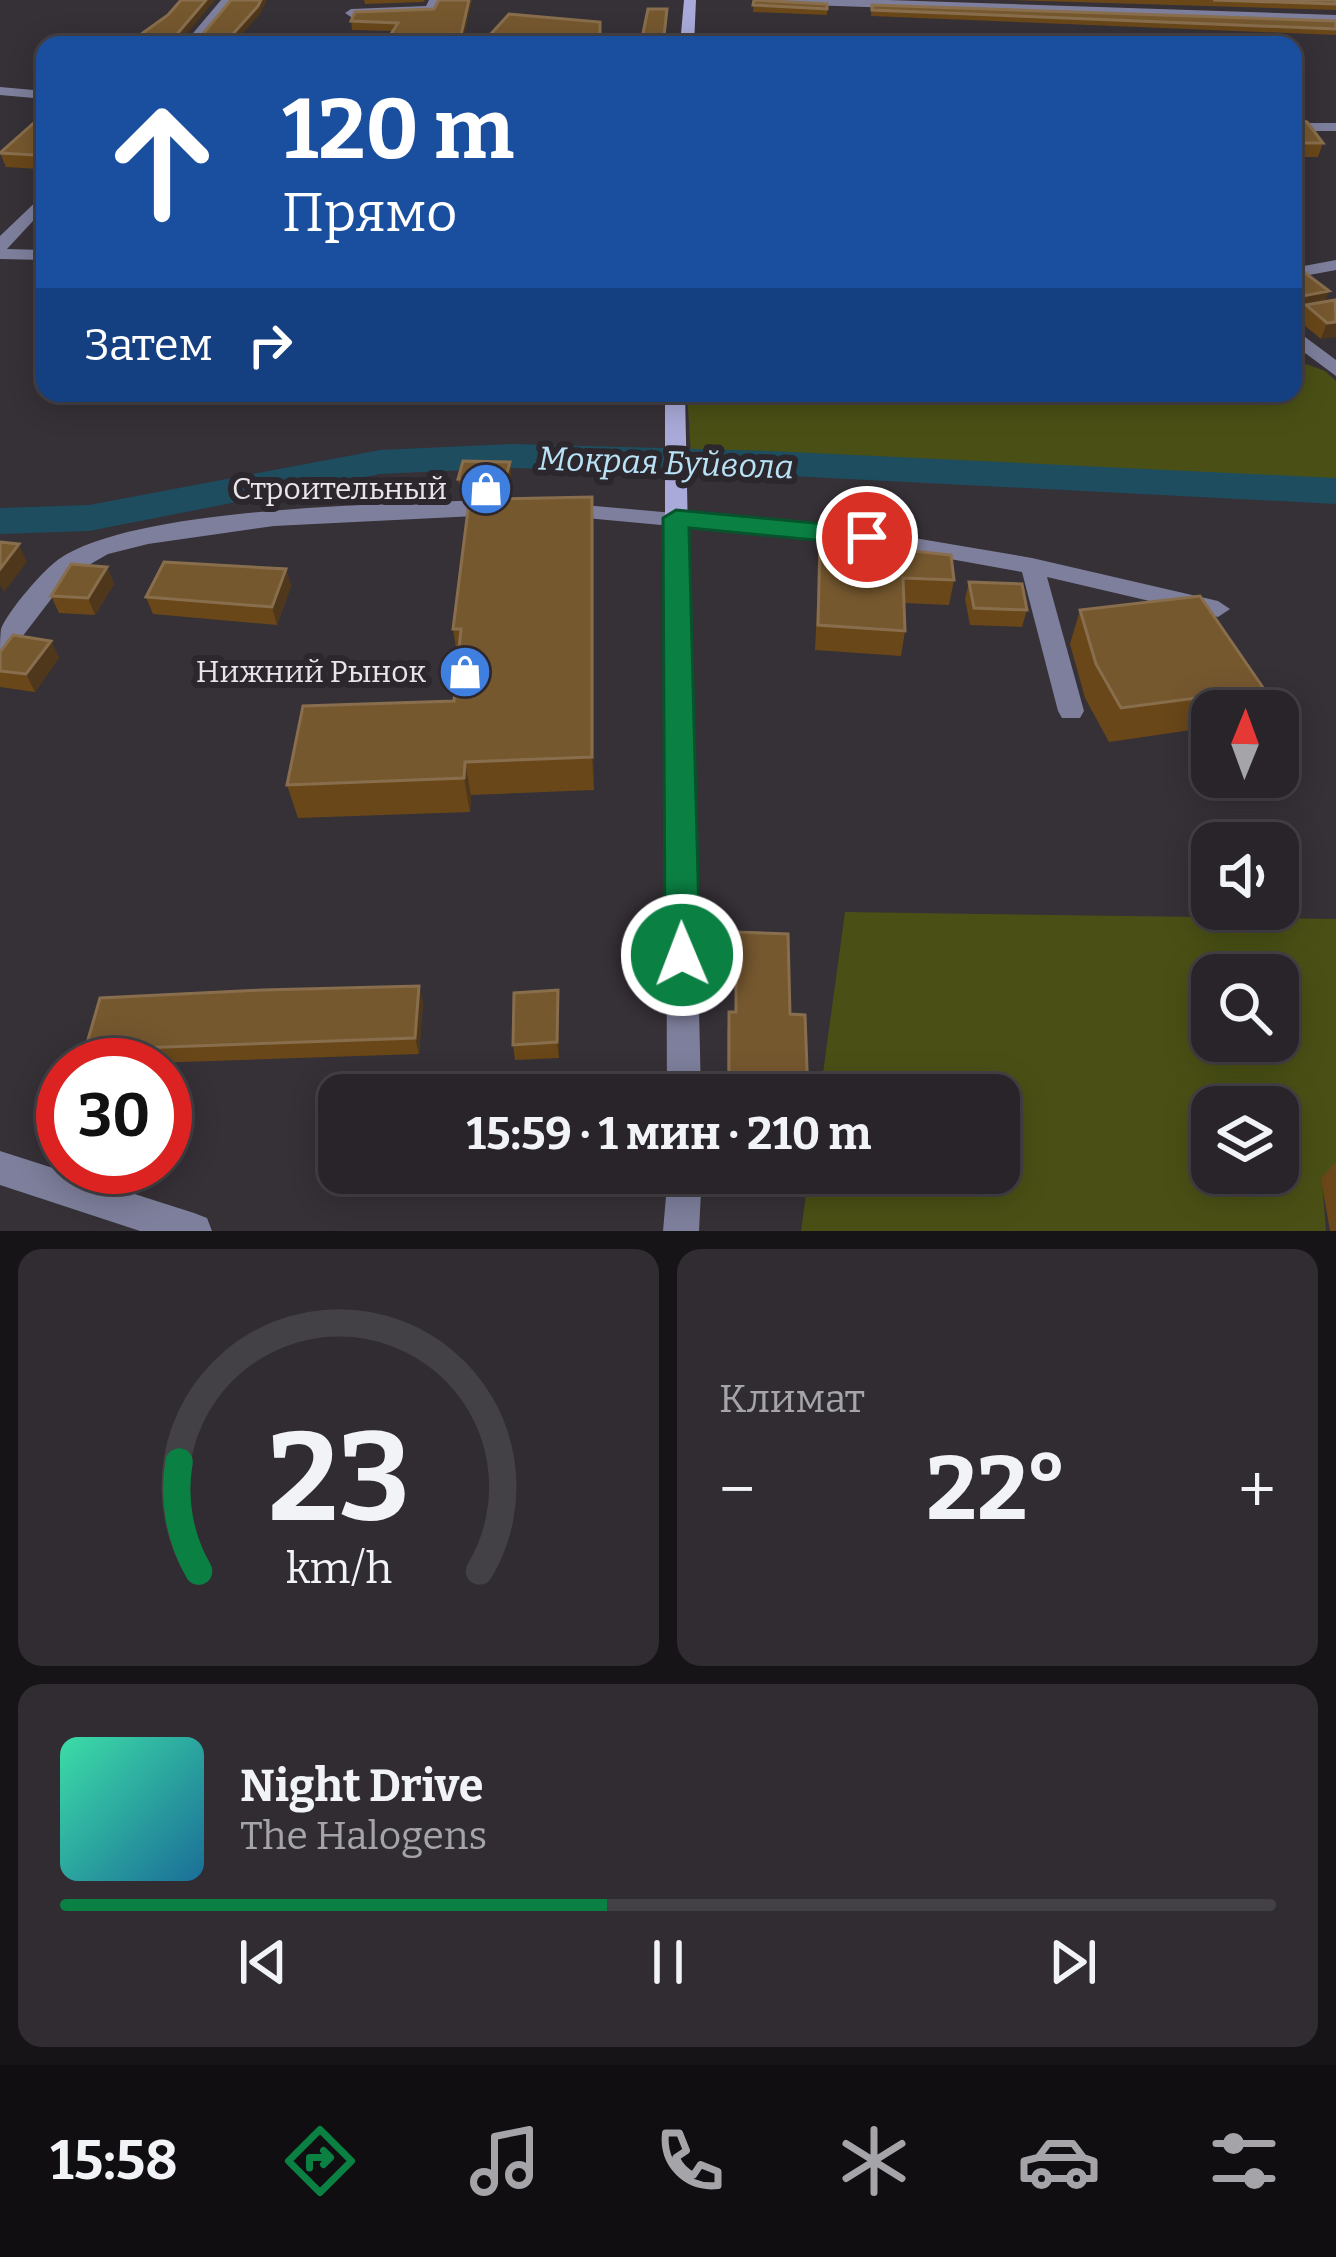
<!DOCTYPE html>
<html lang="ru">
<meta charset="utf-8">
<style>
:root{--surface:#282429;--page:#302c31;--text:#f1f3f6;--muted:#a5a4a8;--line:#444146;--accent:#0b8043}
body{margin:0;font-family:Bitter,serif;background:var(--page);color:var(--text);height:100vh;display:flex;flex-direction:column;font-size:45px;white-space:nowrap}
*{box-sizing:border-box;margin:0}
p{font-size:39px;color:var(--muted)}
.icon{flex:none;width:66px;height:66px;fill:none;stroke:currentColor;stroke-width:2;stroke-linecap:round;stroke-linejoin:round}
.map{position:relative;height:1231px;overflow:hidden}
.side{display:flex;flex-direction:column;gap:18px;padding:18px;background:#161417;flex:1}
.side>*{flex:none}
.banner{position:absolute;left:36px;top:36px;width:1266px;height:366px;border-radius:24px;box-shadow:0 6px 30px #0003,0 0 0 3px var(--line);background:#1a4fa0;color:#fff;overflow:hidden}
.needle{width:78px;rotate:1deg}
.fabs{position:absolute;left:1191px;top:690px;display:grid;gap:24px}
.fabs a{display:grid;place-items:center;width:108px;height:108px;border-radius:24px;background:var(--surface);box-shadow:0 6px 30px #0003,0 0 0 3px var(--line);font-size:60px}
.speed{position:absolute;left:36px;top:1038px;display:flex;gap:24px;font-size:60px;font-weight:700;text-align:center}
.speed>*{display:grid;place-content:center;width:156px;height:156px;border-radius:50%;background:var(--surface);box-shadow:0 6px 30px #0003,0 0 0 3px var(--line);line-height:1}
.speed .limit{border:18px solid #d22;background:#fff;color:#111}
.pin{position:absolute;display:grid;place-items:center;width:102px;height:102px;color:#fff;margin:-51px;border:6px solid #fff;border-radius:50%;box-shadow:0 3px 12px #0007}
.me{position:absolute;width:132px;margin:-66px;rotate:359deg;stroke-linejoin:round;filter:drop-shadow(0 0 9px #0008)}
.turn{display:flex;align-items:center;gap:42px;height:252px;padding:0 48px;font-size:54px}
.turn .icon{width:156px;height:156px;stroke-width:2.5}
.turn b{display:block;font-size:84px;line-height:102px}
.then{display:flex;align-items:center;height:114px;padding:0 48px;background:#0003;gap:24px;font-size:45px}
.big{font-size:90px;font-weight:700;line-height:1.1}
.side .card{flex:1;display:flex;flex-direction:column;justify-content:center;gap:18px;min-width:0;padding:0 42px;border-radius:24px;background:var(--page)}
.side .dial{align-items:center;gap:0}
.dial svg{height:312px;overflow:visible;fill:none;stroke:var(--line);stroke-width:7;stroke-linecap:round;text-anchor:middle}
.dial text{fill:var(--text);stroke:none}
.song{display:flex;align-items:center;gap:36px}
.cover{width:144px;height:144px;border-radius:18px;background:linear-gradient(135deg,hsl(160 70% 55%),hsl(200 70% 35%))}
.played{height:12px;border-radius:6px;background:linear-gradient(90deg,var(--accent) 45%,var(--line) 45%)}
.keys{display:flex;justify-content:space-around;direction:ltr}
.heat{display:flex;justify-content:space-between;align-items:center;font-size:66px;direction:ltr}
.side .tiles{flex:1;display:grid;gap:18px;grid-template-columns:1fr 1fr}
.card:last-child{grid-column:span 2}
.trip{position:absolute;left:318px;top:1074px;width:702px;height:120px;border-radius:24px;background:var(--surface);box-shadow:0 6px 30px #0003,0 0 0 3px var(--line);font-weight:700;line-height:120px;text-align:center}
.tab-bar{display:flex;height:192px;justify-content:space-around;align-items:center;background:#100e10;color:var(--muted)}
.tab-bar .icon{width:84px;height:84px}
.tab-bar .on{color:var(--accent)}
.tab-bar b{font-size:54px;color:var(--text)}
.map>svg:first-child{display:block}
</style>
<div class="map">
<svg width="1336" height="1231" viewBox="0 0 1336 1231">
<rect width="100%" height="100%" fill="#363037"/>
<!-- green -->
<path fill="#4a5015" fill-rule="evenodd" d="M 1306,364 L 1325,371 L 1336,381 L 1336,479 L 691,455 L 687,393 L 1293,393 L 1293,375 Z
M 845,912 L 1336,919 L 1336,1180 L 1322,1180 L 1326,1231 L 801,1231 L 809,1173 L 999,1173 L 999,1095 L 820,1095 ZM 1212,975 L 1278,975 L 1278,1041 L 1212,1041 ZM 1212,1107 L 1278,1107 L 1278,1173 L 1212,1173 Z"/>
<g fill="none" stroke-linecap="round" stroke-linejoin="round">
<!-- river -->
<path fill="#1e4d5f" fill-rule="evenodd" d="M 512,444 L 770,451 L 1336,478 L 1336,504 L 770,475 L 512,468 L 380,474 L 89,531 L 0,534 L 0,508 L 89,505 L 380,450 Z"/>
<!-- street -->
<path fill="#7e7f9c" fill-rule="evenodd" d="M 221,0 L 234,0 L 197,45 L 183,45 Z
M 429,0 L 441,0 L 435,13 L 351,17 L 345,13 L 351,9 L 426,6 Z
M 773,0 L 888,0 L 1336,15 L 1336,23 L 779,4 Z
M 0,87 L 45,91 L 45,99 L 0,95 Z
M 1293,123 L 1336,123 L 1336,131 L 1293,131 Z
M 45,193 L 45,208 L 7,249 L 45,250 L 45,260 L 0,259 L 0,236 Z
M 1336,260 L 1336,270 L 1293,278 L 1293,268 Z
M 1293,328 L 1336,360 L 1336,376 L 1293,344 Z
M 458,501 L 496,501 L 507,508 L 496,515 L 274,526 L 148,544 L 108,554 L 68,577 L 9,654 L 0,657 C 0,649 0,637 1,629 C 8,611 43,570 59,559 C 132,509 365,505 458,501 Z
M 561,503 L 867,530 L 1032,558 L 1218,601 L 1230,609 L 1218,617 L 1047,577 L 1084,711 L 1080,718 L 1062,718 L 1058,711 L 1022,572 L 867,544 L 553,515 L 550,510 Z
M 677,572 L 689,580 L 701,1095 L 667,1095 L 665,580 Z
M 0,1151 L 194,1213 L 207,1218 L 212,1231 L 140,1231 L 0,1185 Z
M 668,1173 L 702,1173 L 699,1231 L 663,1231 Z"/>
<!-- secondary -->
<path fill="#a9aad9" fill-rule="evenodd" d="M 684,0 L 696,0 L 694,45 L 680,45 Z
M 665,393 L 685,393 L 689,580 L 677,588 L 665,580 Z"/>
</g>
<!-- wall -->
<path fill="#694719" d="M 364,0 L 425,0 L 423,2 L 365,4 Z
M 439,0 L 472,0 L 462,44 L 393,31 L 352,30 L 351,21 L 434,9 Z
M 754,0 L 827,4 L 827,15 L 753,12 Z
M 1011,0 L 1336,0 L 1336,10 Z
M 872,5 L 1336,21 L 1336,35 L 871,16 Z
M 667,20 L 664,45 L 490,45 L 489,36 L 642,38 Z
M 1293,102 L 1295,120 L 1323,143 L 1318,157 L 1293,157 Z
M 45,113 L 45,164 L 39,169 L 6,167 L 0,153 Z
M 1293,274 L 1325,302 L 1336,301 L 1321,339 L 1299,321 L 1303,311 L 1297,312 L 1293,309 Z
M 510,462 L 511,479 L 507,497 L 499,497 L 500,499 L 594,530 L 594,790 L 471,795 L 470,812 L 298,818 L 287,785 L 454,701 L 458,661 L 453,629 L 469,496 L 461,496 L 458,479 Z
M 820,541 L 954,580 L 949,605 L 904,603 L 905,631 L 901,656 L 815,650 Z
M 107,567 L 114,584 L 95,615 L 59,613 L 51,596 Z
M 286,569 L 291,586 L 277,625 L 153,614 L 146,597 Z
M 969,582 L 1027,610 L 1022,627 L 970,625 L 965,599 Z
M 1080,610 L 1264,689 L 1253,711 L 1212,711 L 1212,727 L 1109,742 L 1085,698 L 1070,644 Z
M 51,641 L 59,658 L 35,692 L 0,687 L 0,652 Z
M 736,932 L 790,1014 L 808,1095 L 727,1095 L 727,1034 L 729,1012 L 735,1012 Z
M 558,990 L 559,1058 L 515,1060 L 513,1045 Z
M 423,1002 L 419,1054 L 94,1065 L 85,1050 Z
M 1336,1161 L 1336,1231 L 1330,1231 L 1321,1179 Z"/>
<!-- shaded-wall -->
<path fill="#4f371b" d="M 206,0 L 215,0 L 180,42 L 180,45 L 177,34 Z
M 261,0 L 267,0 L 260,14 L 232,45 L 223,45 Z
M 469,0 L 472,0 L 462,44 L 461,35 Z
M 45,145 L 45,164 L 39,169 L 34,155 Z
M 1329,291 L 1323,307 L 1306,305 L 1303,311 L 1297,312 L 1303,296 Z
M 1336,322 L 1336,337 L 1321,339 L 1327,323 Z
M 510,462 L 511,479 L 507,497 L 505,480 Z
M 592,497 L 594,530 L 594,790 L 592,757 Z
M 19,544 L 27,562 L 4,592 L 0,585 L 0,569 Z
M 107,567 L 114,584 L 95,615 L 88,598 Z
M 286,569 L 291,586 L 277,625 L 272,607 Z
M 51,641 L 59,658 L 35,692 L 26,674 Z
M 465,762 L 471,795 L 470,812 L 464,778 Z
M 419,986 L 423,1002 L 419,1054 L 415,1038 Z
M 558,990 L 559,1007 L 559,1058 L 557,1042 Z"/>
<!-- building -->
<path fill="#76582f" stroke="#886e4c" stroke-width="3" d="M 181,0 L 206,0 L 177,34 L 178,40 L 198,40 L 231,0 L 261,0 L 258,6 L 223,45 L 126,45 L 168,15 Z
M 439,0 L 469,0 L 461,35 L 450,34 L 444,45 L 384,45 L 398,23 L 351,21 L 355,12 L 434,9 Z
M 754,0 L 827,4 L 827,9 L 753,5 Z
M 1213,0 L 1336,0 L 1336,4 Z
M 872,5 L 1336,21 L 1336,29 L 872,10 Z
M 648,9 L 667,9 L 663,45 L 537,45 L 539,41 L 489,36 L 509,14 L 600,22 L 600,36 L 642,38 Z
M 1293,102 L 1296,106 L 1295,120 L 1307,122 L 1323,143 L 1293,143 Z
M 45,113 L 45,145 L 34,155 L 0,153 Z
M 1304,272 L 1329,291 L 1303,296 L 1293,289 L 1293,274 Z
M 1335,300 L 1336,322 L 1327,323 L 1306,305 Z
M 463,461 L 510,462 L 505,480 L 458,479 Z
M 471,486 L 498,487 L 495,499 L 592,497 L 592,757 L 465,762 L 464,778 L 287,785 L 303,706 L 454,701 L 461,629 L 453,629 Z
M 820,541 L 951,555 L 954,580 L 903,578 L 905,631 L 818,625 Z
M 0,542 L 19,544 L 0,569 Z
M 164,562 L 286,569 L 272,607 L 146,597 Z
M 71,564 L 107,567 L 88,598 L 51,596 Z
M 969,582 L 1022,584 L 1027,610 L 974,608 Z
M 1200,596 L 1264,689 L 1121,708 L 1096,664 L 1080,610 Z
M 13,635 L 51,641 L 26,674 L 0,671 L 0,652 Z
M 736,932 L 788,934 L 790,1014 L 805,1015 L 808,1095 L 729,1095 L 729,1012 L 736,1012 Z
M 419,986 L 415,1038 L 85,1050 L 100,998 L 262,990 Z
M 558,990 L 557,1042 L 513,1045 L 514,993 Z"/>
<!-- route -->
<path fill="#0b8043" stroke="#07532c" stroke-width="3" d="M 676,510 L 867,528 L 879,537 L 867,545 L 689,528 L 700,955 L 695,965 L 682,970 L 670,965 L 665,955 L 663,518 Z"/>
<!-- icons -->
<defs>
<g id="shop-disc" transform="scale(2.7)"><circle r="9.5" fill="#3f7fe0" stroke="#2c262d"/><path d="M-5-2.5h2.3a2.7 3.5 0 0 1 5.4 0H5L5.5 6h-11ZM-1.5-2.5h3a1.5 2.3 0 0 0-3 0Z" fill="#fff"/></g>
</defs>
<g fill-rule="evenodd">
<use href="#shop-disc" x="486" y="489"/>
<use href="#shop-disc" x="465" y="672"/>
</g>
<g text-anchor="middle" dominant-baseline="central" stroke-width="12" stroke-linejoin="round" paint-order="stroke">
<!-- poi labels -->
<g font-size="30" fill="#e8e4e9" stroke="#2c262d" text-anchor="end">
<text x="447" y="489">Строительный</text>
<text x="426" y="672">Нижний Рынок</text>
</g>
<!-- water labels -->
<g font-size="33" font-style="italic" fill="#b8e2f5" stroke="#2c262d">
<text transform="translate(666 463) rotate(2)">Мокрая Буйвола</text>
</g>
</g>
</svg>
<div class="fabs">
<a><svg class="needle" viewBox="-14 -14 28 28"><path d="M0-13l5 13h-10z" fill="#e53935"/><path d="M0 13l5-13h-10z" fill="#a5a4a8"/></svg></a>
<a><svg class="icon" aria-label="sound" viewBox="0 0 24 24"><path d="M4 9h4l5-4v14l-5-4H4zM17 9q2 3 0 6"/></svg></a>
<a><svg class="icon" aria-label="search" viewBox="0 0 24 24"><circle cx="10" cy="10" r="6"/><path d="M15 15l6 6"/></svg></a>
<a><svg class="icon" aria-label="layers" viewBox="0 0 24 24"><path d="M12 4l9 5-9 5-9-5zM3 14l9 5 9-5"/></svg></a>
</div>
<div class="speed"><div class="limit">30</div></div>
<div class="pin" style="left:867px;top:537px;background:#d93025"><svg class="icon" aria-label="arrive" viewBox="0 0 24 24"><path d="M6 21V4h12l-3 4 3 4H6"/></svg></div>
<svg class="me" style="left:682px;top:955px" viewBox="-20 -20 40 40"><circle r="17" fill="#0b8043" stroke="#fff" stroke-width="3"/><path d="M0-11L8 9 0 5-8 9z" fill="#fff"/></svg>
<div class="trip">15:59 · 1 мин · 210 m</div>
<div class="banner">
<div class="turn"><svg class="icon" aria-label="ahead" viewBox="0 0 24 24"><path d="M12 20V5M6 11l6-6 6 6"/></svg><div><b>120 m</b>Прямо</div></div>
<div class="then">Затем<svg class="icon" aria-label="right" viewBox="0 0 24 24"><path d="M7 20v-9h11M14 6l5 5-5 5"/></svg></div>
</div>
</div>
<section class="side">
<div class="tiles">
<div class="card dial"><svg viewBox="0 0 100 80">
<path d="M14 69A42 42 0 1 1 86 69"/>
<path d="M14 69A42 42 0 0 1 9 41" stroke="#0b8043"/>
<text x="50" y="56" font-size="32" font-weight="700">23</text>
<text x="50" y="72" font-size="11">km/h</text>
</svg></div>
<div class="card"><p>Климат</p>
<div class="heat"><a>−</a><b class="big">22°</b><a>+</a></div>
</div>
<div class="card">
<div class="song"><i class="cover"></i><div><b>Night Drive</b><p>The Halogens</p></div></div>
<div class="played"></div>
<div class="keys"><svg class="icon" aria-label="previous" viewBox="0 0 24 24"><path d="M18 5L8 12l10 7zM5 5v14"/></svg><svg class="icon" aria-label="pause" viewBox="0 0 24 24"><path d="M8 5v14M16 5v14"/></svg><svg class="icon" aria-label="next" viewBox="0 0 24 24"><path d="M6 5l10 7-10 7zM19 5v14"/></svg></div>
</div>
</div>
</section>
<nav class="tab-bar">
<b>15:58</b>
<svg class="icon on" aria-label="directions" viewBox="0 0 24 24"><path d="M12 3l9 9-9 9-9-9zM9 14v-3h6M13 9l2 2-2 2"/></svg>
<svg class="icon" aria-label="music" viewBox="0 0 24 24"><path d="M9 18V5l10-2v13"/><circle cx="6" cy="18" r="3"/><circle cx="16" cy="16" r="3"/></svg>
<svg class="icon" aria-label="phone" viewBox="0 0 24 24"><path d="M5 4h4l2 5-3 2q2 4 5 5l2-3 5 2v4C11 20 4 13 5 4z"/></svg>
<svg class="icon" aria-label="climate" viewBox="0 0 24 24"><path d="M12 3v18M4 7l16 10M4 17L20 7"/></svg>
<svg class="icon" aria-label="car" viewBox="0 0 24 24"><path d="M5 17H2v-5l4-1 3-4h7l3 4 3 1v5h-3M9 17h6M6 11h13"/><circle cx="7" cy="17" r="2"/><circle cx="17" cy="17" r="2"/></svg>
<svg class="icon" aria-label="filters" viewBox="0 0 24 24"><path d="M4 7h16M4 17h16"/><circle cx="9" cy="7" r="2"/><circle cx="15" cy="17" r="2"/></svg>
</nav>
